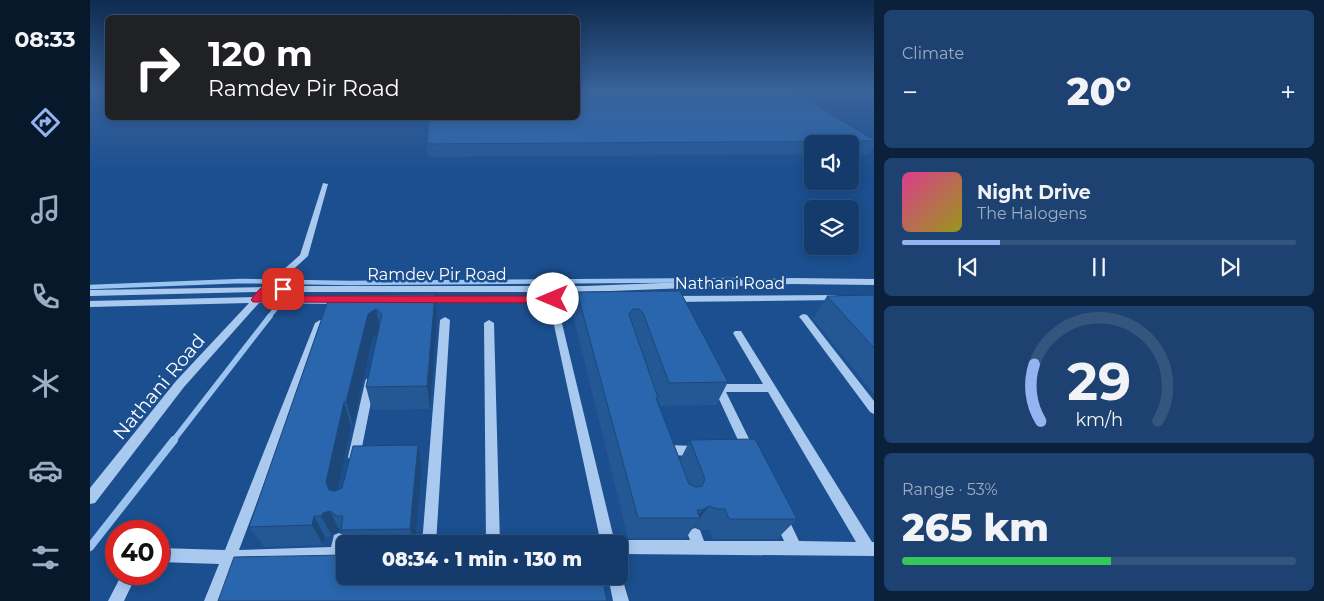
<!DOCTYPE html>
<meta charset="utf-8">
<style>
:root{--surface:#143b6b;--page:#1d4271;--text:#f1f3f6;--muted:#9dadc1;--line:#33557e;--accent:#95b2f1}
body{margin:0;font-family:Montserrat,sans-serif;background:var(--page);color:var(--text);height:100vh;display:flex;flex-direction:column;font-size:19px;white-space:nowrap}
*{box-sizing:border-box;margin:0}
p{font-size:16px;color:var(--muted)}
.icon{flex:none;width:28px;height:28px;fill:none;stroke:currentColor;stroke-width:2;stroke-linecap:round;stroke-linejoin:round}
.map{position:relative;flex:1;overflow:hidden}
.side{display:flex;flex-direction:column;gap:10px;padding:10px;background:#0b203b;width:450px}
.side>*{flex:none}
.top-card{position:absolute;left:15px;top:15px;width:475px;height:105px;border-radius:8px;box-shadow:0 2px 12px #0003,0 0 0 1px var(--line);background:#202124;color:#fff;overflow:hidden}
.fabs{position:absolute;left:714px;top:135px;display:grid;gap:10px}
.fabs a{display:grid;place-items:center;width:55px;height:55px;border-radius:8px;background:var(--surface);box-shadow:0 2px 12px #0003,0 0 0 1px var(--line);font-size:25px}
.speed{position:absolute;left:15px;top:520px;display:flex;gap:10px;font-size:25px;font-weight:700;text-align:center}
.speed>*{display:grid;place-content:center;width:65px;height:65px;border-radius:50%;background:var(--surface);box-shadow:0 2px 12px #0003,0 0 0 1px var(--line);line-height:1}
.speed .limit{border:8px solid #d22;background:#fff;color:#111}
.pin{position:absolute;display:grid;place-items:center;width:42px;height:42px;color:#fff;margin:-21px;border-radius:10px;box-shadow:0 2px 8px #0006}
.me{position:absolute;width:55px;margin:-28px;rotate:270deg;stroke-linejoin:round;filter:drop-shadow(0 0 4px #0008)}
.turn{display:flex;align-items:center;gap:18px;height:105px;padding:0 20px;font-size:22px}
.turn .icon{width:65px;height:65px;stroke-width:2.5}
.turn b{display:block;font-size:35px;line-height:42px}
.big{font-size:38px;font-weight:800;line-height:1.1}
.side .widget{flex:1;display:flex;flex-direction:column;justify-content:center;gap:8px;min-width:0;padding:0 18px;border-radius:8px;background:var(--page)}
.side .dial{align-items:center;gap:0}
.dial svg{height:130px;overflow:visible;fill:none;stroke:var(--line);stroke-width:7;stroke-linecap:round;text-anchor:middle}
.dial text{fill:var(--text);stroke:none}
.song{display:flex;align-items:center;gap:15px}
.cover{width:60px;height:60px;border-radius:8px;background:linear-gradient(135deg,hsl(330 70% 55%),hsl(60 70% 35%))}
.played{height:5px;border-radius:2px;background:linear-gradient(90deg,var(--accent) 25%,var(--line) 25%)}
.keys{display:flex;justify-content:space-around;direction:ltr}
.heat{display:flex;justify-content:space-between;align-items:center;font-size:28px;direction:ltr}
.charge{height:8px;border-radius:4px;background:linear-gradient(90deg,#34c759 53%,var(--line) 0)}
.trip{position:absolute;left:246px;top:535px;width:292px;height:50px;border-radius:8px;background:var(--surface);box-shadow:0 2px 12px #0003,0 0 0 1px var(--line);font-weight:800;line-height:50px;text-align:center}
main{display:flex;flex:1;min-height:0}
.tabs{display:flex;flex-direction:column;width:90px;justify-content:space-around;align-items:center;background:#08182b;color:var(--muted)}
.tabs .icon{width:35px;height:35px}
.tabs .selected{color:var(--accent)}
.tabs b{font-size:22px;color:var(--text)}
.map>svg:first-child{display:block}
</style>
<main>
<nav class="tabs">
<b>08:33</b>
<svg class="icon selected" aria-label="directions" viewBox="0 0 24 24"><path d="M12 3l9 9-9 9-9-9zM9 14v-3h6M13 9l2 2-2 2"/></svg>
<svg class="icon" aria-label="music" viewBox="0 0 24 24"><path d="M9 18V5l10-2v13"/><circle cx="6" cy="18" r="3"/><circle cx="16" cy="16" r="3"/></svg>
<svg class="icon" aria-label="phone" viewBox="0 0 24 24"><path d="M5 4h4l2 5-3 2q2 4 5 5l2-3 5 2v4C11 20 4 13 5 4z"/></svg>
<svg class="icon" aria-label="climate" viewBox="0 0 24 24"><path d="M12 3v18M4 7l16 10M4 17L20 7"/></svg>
<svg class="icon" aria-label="car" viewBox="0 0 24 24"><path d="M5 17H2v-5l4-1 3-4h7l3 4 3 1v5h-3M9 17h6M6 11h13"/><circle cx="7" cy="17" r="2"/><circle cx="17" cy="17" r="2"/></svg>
<svg class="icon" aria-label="filters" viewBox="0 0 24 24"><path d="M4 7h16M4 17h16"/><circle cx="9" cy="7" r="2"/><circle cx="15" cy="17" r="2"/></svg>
</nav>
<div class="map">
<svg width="784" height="601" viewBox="0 0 784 601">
<rect width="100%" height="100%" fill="#1b4f8f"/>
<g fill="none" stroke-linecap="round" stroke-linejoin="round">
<!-- stream-far2 -->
<path stroke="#9cc4f0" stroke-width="4.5" d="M 0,287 L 151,281 L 260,283 L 649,280
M 179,317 L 203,287"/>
<!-- stream-far1 -->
<path stroke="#9cc4f0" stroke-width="5.5" d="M 83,441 L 180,316"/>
<!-- stream -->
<path stroke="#9cc4f0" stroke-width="8" d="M 0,547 L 84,440"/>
<!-- minor -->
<path fill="#a9c9ee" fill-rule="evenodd" d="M 233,183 L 238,184 L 218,256 L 185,286 L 495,286 L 701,278 L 784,279 L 784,285 L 701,284 L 495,292 L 179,292 L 174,297 L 249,298 L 253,301 L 249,304 L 169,303 L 94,387 L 5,503 L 0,504 L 0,488 L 86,381 L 159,303 L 0,307 L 0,301 L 165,297 L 169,292 L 0,296 L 0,290 L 174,287 L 210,255 Z
M 746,295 L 749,296 L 750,298 L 749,300 L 582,302 L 578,299 L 582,296 Z
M 496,296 L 499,297 L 500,299 L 499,301 L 334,303 L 330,300 L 334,297 Z
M 465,308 L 469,311 L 525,543 L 530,540 L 600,540 L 598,535 L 600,530 L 605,528 L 610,530 L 614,541 L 694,541 L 684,519 L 686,514 L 691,512 L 696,514 L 709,541 L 766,542 L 678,392 L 636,392 L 664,449 L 662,453 L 658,454 L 654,453 L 622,384 L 623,381 L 627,380 L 631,381 L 632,384 L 673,384 L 643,333 L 645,331 L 651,331 L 782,542 L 784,542 L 784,556 L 530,554 L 530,544 L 511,544 L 461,311 Z
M 714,314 L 717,315 L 784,401 L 784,414 L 780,412 L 711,319 L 709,317 L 711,315 Z
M 355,317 L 360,320 L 346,544 L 332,544 L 350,320 Z
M 230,320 L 235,323 L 149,550 L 241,547 L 244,535 L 249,533 L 254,535 L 256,540 L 255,561 L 144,564 L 130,601 L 114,601 L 129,564 L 69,562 L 69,548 L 135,550 L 225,323 Z
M 399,320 L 404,323 L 410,544 L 396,544 L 394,323 Z
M 280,378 L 284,379 L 285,382 L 270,457 L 268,461 L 264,463 L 260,461 L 258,457 L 275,382 L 276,379 Z
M 576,445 L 607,446 L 611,447 L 613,451 L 611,455 L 607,456 L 576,455 L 572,454 L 570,450 L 572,446 Z
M 530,571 L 539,601 L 523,601 L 518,576 L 530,576 Z
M 32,574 L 47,574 L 34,601 L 18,601 Z"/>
</g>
<!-- wall -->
<path fill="#245895" d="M 784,140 L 784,145 L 779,154 L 760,154 L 760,144 L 722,144 L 722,154 L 338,157 L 337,144 Z
M 590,291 L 638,382 L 626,405 L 570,406 L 568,399 L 567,400 L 590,460 L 600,440 L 707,519 L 687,539 L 623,539 L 620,530 L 612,530 L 604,526 L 596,538 L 538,538 L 483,315 L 487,292 Z
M 345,294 L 347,317 L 340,409 L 282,410 L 276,387 L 288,334 L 283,337 L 263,425 L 261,425 L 248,490 L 252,488 L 328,445 L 332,467 L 325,544 L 257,544 L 252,533 L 250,531 L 243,533 L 242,536 L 235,537 L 233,545 L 174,547 L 159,527 L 240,295 Z
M 784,295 L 784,394 L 723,319 L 737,296 Z"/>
<!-- shaded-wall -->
<path fill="#1d4779" d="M 345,294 L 347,317 L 340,409 L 337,386 Z
M 286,309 L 291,332 L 283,337 L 263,425 L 256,402 L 278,314 Z
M 254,402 L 261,425 L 245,504 L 236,482 Z
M 328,445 L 332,467 L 325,544 L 324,544 L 320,529 Z
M 619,506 L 604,526 L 604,527 L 610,518 L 606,518 L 612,510 Z
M 240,511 L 250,531 L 243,533 L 242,536 L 231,516 L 233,513 Z
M 224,516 L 235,537 L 233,545 L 222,525 Z"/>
<!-- building -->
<path fill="#2a66ad" stroke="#1d4779" d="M 488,90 L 701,90 L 784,140 L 784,141 L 337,144 L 339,118 L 488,118 Z
M 590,291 L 638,382 L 579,383 L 553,313 L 549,309 L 543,309 L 539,314 L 568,398 L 566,398 L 599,484 L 606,487 L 612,486 L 615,479 L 600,440 L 665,439 L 707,519 L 639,519 L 635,509 L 627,509 L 619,506 L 612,510 L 607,510 L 610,518 L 548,518 L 487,292 Z
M 345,294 L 337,386 L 276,387 L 292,314 L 286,309 L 278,314 L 256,402 L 254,402 L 236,482 L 239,490 L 245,491 L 252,488 L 263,446 L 328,445 L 320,529 L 251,530 L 253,516 L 247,516 L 240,511 L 233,513 L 231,516 L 224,516 L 222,525 L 159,527 L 240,295 Z
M 784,295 L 784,348 L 737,296 Z
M 506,542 L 506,544 L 403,544 Z
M 255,555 L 255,576 L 512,576 L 517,601 L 128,601 L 144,557 Z"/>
<!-- sky -->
<linearGradient id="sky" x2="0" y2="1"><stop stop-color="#0f2b4f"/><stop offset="0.52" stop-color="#39639b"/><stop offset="1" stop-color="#39639b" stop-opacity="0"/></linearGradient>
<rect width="784" height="174" fill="url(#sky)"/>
<!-- route -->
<path fill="#e11d48" stroke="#92132f" d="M 177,285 L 193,285 L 199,289 L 193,292 L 180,292 L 176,296 L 463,296 L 469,299 L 463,303 L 163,302 L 161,300 C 165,294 170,287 177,285 Z"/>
<g text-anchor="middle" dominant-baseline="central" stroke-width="5" stroke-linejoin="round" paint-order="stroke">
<!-- street labels -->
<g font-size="16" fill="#fff" stroke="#1b4f8f">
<text x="347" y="274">Ramdev Pir Road</text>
<text x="640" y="283">Nathani Road</text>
</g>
<!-- near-street labels -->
<g font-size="19" fill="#fff" stroke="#1b4f8f">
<text transform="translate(69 387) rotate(-50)">Nathani Road</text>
</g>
</g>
</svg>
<div class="fabs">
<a><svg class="icon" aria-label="sound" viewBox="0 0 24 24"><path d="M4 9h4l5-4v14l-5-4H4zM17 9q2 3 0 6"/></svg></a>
<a><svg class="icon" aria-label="layers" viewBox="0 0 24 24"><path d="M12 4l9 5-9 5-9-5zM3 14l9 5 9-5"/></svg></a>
</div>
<div class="speed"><div class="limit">40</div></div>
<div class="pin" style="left:193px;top:289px;background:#d93025"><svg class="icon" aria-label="arrive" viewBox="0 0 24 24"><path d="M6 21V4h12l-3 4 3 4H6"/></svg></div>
<svg class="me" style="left:463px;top:299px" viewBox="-20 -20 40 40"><circle r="19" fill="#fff"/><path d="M0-13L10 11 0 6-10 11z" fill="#e11d48"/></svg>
<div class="trip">08:34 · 1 min · 130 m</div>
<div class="top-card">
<div class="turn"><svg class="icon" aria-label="right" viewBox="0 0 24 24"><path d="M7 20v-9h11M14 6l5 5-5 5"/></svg><div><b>120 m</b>Ramdev Pir Road</div></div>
</div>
</div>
<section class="side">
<div class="widget"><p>Climate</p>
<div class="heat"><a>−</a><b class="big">20°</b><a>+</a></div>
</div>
<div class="widget">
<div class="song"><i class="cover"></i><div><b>Night Drive</b><p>The Halogens</p></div></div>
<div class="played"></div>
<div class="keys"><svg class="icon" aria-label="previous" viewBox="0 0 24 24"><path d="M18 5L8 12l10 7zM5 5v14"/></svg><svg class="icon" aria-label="pause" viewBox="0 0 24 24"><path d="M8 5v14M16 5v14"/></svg><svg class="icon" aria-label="next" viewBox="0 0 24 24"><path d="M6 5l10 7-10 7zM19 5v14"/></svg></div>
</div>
<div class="widget dial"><svg viewBox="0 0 100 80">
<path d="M14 69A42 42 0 1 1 86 69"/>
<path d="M14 69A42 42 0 0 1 10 34" stroke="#95b2f1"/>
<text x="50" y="56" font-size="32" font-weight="700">29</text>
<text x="50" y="72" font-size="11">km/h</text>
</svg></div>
<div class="widget"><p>Range · 53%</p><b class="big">265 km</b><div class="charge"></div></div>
</section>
</main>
